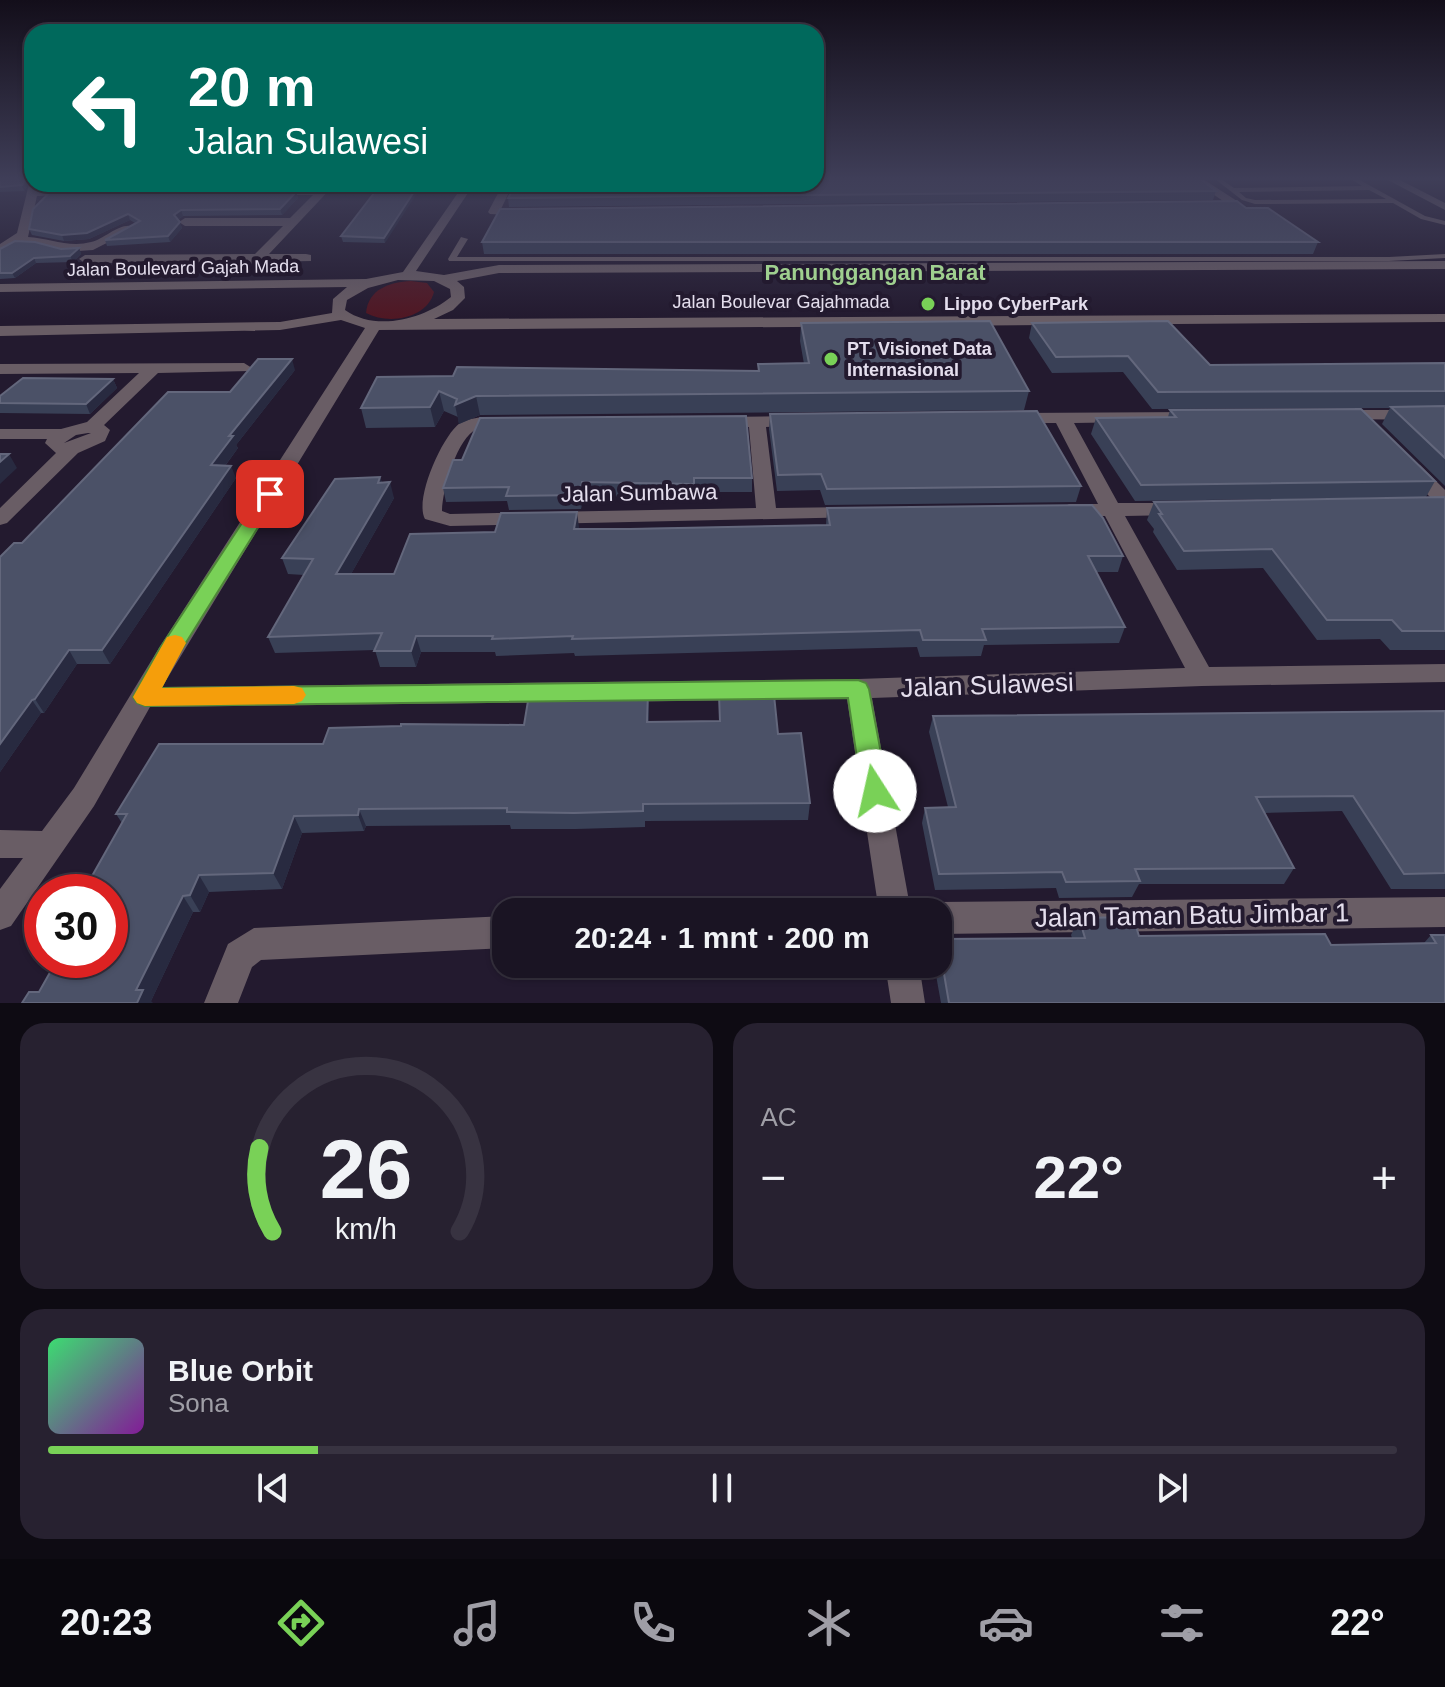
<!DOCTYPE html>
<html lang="id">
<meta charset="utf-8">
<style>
:root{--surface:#1a1423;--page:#272130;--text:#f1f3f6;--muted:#9f9ea6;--line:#383341;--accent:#79d157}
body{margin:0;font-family:Arial,sans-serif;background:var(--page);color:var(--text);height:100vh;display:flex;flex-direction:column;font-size:30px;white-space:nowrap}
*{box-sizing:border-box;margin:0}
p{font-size:26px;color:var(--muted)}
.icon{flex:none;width:44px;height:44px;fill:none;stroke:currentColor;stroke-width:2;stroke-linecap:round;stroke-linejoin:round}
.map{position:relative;height:1003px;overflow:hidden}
.side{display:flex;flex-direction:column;gap:20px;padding:20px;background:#0e0b13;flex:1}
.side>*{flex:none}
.top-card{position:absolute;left:24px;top:24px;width:800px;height:168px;border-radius:24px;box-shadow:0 2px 6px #0004,0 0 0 2px var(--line);background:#00695c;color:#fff;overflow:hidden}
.speed{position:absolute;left:24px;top:874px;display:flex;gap:16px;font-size:40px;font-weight:700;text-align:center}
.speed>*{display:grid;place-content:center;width:104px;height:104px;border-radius:50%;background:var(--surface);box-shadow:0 2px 6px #0004,0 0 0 2px var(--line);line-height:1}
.speed .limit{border:12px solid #d22;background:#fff;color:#111}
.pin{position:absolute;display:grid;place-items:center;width:68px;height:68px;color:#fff;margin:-34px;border-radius:16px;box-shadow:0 4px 12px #0006}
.me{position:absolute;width:88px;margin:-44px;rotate:350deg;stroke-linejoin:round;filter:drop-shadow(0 0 6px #0008)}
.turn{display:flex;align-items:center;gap:28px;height:168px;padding:0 32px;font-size:36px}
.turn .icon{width:104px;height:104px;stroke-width:2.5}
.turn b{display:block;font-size:56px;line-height:68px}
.big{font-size:60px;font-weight:600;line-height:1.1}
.side .tile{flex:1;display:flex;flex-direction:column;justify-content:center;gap:12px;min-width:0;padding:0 28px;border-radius:24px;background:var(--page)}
.side .dial{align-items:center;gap:0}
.dial svg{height:208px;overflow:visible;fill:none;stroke:var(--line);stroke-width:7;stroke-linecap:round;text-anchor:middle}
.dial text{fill:var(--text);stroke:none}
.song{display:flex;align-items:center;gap:24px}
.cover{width:96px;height:96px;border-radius:12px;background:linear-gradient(135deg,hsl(140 70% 55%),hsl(290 70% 35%))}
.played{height:8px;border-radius:4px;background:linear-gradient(90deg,var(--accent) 20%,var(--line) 20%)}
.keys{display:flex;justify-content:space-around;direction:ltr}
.heat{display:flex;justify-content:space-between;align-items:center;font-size:44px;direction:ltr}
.side .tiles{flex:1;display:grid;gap:20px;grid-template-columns:1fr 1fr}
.tile:last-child{grid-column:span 2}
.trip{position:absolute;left:492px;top:898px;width:460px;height:80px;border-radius:24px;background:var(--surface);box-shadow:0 2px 6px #0004,0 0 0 2px var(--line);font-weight:600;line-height:80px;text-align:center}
.tabs{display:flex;height:128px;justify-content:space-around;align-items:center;background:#0a080e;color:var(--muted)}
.tabs .icon{width:56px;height:56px}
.tabs .active{color:var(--accent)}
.tabs b{font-size:36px;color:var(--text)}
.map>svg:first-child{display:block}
</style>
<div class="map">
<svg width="1445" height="1003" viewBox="0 0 1445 1003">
<rect width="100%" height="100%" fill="#231a2f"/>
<!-- green -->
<path fill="#501723" d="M 411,281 L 427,283 L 434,292 C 427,319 388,325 366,313 C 368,289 390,282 411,281 Z"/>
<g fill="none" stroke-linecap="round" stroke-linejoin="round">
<!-- lane -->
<path fill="#695d65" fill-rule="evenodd" d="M 1215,179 L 1221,179 L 1234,188 L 1362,186 L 1351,179 L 1358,179 L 1425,216 L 1445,221 L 1445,225 L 1421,219 L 1393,203 L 1255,204 L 1242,200 ZM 1369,190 L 1386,199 L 1255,200 L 1246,198 L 1239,192 Z
M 461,237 L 468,239 L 457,257 L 1389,257 L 1445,254 L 1445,258 L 1389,261 L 449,261 L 448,259 Z"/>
<!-- street -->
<path fill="#695d65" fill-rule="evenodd" d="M 1191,179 L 1203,179 L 1237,201 L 1239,206 L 1233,209 L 1211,210 L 1211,206 L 1226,203 Z
M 1386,179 L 1398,179 L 1445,203 L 1445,210 Z
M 32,181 L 32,184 L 39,184 L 38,189 L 168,184 L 146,191 L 37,196 L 28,237 C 49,238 69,248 91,242 C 105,239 123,219 136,228 L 93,250 L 64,252 L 38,245 L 17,244 L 0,253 L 0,244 L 17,233 L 29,184 Z
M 324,184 L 335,184 L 269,254 L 306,254 L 311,255 L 311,261 L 262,262 L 255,266 L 249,262 L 85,263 L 79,259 L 85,255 L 255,254 L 283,226 L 185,226 L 179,222 L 185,218 L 290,218 L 313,195 L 216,195 L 211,192 L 216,189 L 319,189 Z
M 464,184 L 474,184 L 416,271 L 444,275 L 499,265 L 1445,261 L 1445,269 L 499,273 L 457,281 L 464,287 L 465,298 L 453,310 L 434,319 L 1445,314 L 1445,322 L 379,330 L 162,687 L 858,679 L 1185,668 L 1105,516 L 1069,516 L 1059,510 L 1069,504 L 1098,504 L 1056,423 L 1013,423 L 1004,418 L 1013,413 L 1193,412 L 1199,413 L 1202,417 L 1199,421 L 1074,423 L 1118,503 L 1177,503 L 1187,509 L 1177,515 L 1125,516 L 1209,667 L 1445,664 L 1445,682 L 1202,686 L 872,698 L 911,912 L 879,912 L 847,699 L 150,707 L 94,806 L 11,926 L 0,930 L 0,889 L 23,858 L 0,858 L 0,830 L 42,831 L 74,788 L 159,648 L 365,328 L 341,320 L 280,330 L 0,336 L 0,326 L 280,322 L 332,313 L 333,299 L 347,287 L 0,292 L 0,284 L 366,279 L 403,272 ZM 398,280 L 434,281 L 450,289 L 451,297 C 424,319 376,332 345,310 L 347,300 L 368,288 Z
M 503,184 L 513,184 L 501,209 L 527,212 L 527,216 L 490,214 L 488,212 Z
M 244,363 L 252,368 L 250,371 L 158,373 L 104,425 L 110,430 L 105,441 L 78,453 L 7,523 L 0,525 L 0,508 L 56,453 L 45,443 L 47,439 L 0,439 L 0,429 L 61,429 L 87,422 L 139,373 L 0,374 L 0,364 ZM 88,433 L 91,433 L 64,443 L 76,435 Z
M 1341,410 L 1445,410 L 1445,420 L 1335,419 L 1332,415 L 1335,411 Z
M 797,416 L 806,421 L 803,425 L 766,427 L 776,508 L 853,507 L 860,509 L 863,513 L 860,517 L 450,526 L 425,519 C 414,500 442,436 460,423 C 469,418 481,417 491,417 C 500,417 507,417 514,423 C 503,433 490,424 477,429 C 457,437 442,492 442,511 L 450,514 L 756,508 L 749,427 L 721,427 L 712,422 L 721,417 Z
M 1413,463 L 1420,465 L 1445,490 L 1445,507 L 1438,505 L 1406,473 L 1403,469 Z
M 1445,897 L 1445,927 L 938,934 L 938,912 L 924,912 L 927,907 L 938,902 Z
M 506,916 L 506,948 L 261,960 L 252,967 L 238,1003 L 204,1003 L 228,944 L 254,928 Z
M 885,964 L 919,964 L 925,1003 L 891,1003 Z"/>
</g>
<!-- wall -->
<path fill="#394056" d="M 0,179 L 32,179 L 24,191 L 0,192 Z
M 41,184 L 90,184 L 42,186 Z
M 159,184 L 311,184 L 309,186 L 214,186 L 211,190 L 214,192 L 296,192 L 298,198 L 282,215 L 183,216 L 178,220 L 182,228 L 170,242 L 107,246 L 105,240 L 135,223 L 130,220 L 89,239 L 64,241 L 32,235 L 29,229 Z
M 381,184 L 385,243 L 343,242 L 341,236 Z
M 1216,191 L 1213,200 L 509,207 L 508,198 Z
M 1246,208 L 1318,242 L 1313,254 L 484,254 L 482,242 Z
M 79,248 L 81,254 L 73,262 L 36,263 L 15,278 L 0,279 L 0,249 Z
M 801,323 L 1029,391 L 1024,410 L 480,415 L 459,424 L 458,417 L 444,411 L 435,427 L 366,428 L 361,408 L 377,377 L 758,371 L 758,364 L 804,364 L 800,341 Z
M 1032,323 L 1210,365 L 1445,363 L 1445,486 L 1382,424 L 1390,408 L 1152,409 L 1123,372 L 1052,373 L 1029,338 Z
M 295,370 L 236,445 L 238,448 L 225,466 L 236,478 L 110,664 L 77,664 L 44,713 L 41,713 L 0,772 L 0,557 Z
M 113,379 L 117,388 L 90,414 L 0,413 L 0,396 Z
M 1170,410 L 1435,481 L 1426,497 L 1135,501 L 1091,434 L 1096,418 L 1168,417 Z
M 770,414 L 1081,486 L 1076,502 L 825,505 L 820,490 L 777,491 L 769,429 Z
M 453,460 L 752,478 L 752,492 L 695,492 L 694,498 L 584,496 L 581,509 L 509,510 L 507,501 L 446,502 L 443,488 Z
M 380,477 L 382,483 L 394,498 L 351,574 L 394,574 L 495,532 L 579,527 L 578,529 L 826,525 L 827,508 L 1123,556 L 1118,572 L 1096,572 L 1125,627 L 1119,643 L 984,645 L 981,656 L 920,657 L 917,647 L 575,656 L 574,653 L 496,656 L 495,652 L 421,652 L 416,667 L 380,667 L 375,650 L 275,653 L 268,637 L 304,575 L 288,574 L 282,558 Z
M 1445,497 L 1445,650 L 1390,650 L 1380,639 L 1317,640 L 1263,568 L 1177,570 L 1153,532 L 1154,529 L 1147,520 L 1154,502 Z
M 648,692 L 649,722 L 778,734 L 810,803 L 808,820 L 645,821 L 645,827 L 576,829 L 511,829 L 510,825 L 366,826 L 364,831 L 302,833 L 282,889 L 209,892 L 200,912 L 193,912 L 151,1001 L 39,992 L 110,960 L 122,823 L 116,814 L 323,744 L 524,725 Z
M 1445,711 L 1445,889 L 1391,889 L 1342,811 L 1264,813 L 1294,868 L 1284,884 L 1139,884 L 1132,897 L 1059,898 L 1056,888 L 935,890 L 922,823 L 925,808 L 948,807 L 929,732 L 933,716 Z
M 1079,918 L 1139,936 L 1331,945 L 1424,943 L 1431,935 L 1445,935 L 1445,1003 L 941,1003 L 934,964 L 938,964 L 938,939 L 1072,938 L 1071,935 Z"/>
<!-- shaded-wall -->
<path fill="#282a40" d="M 26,179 L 32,179 L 24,191 L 22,185 Z
M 210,184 L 214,184 L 214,186 L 208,193 L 206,188 Z
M 419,184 L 423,184 L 385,243 L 384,238 Z
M 296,192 L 298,198 L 282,215 L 280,209 Z
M 181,210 L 183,216 L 176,221 L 174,215 Z
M 128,214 L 130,220 L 89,239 L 64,241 L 62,235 Z
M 180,222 L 182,228 L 170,242 L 168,236 Z
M 79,248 L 81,254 L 73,262 L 70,256 Z
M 34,258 L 36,263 L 15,278 L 12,273 Z
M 292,359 L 295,370 L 236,445 L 238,448 L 216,478 L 211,465 L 229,436 Z
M 113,379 L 117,388 L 90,414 L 86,404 Z
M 439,391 L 444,411 L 435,427 L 430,407 Z
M 476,396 L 480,415 L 459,424 L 455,405 Z
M 9,454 L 17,468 L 0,484 L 0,462 Z
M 231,466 L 236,478 L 110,664 L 102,650 Z
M 380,477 L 385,492 L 390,482 L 394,498 L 342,590 L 336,574 Z
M 582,482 L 584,496 L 581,509 L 580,495 Z
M 577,512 L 579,527 L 576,545 L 574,529 Z
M 416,636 L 421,652 L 416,667 L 411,651 Z
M 69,650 L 77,664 L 44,713 L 35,699 Z
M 648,692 L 649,709 L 648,738 L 647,722 Z
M 32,700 L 41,713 L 0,772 L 0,744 Z
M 359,809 L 366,826 L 364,831 L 358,815 Z
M 294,816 L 302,833 L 282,889 L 273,873 Z
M 199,875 L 209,892 L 200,912 L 190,895 Z
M 183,896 L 193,912 L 151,1001 L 153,1003 L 137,1003 L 136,990 Z"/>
<!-- building -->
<path fill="#4b5167" stroke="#63677c" stroke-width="2" d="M 0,179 L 26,179 L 22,185 L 0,187 Z
M 816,179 L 1200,179 L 1216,191 L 508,198 L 516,184 L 816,184 Z
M 159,184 L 210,184 L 206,188 L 214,192 L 296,192 L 280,209 L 181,210 L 174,215 L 180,222 L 168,236 L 105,240 L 140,221 L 128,214 L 87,233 L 62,235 L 29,229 L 33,209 L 49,193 L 144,189 Z
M 381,184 L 419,184 L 384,238 L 341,236 Z
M 1237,201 L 1246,208 L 1268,208 L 1318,242 L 482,242 L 500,209 Z
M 15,241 L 35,242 L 61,249 L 79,248 L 70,256 L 34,258 L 12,273 L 0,273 L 0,249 Z
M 990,321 L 1029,391 L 476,396 L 455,405 L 457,399 L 439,391 L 430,407 L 361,408 L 377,377 L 453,376 L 457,367 L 759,371 L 758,364 L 809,363 L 801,323 Z
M 1168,321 L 1210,365 L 1445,363 L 1445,391 L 1158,392 L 1128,356 L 1056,357 L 1032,323 Z
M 258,359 L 292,359 L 229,436 L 233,436 L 211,465 L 231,466 L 102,650 L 69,650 L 35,699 L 32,700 L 0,744 L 0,557 L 14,543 L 22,543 L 168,392 L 230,392 Z
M 23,378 L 113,379 L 86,404 L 0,403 L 0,396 Z
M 1445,406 L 1445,458 L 1391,407 Z
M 1361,409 L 1435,481 L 1141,485 L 1096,418 L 1176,417 L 1170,410 Z
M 1037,411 L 1081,486 L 827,489 L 821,474 L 778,475 L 770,414 Z
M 746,416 L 752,478 L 694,478 L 694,484 L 582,482 L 580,495 L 506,496 L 509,487 L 443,488 L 453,460 L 462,460 L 480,418 Z
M 0,454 L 9,454 L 0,462 Z
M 380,477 L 378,483 L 390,482 L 336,574 L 394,574 L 410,534 L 495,532 L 501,513 L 577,512 L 574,529 L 630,529 L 830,525 L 827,508 L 1092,505 L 1103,518 L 1123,556 L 1088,556 L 1125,627 L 982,629 L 986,640 L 923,640 L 920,630 L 572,639 L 573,636 L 492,639 L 493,636 L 416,636 L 411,651 L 374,651 L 382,633 L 268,637 L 313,559 L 282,558 L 335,479 Z
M 1445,497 L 1445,631 L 1402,631 L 1392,620 L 1327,620 L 1272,549 L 1184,551 L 1159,514 L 1162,514 L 1154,502 Z
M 648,692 L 647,722 L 720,721 L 719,695 L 774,695 L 778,734 L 801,733 L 810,803 L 643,804 L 643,811 L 574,813 L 507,812 L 507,808 L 359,809 L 358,815 L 294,816 L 273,873 L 199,875 L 190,895 L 183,896 L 136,990 L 143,990 L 137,1003 L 22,1003 L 29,992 L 39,992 L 57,960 L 110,960 L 110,892 L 83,892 L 127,814 L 116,814 L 159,744 L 323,744 L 329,728 L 401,726 L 401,724 L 524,725 L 529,695 Z
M 1445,711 L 1445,873 L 1404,874 L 1353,796 L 1256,797 L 1294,868 L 1135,869 L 1140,881 L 1066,882 L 1062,872 L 939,874 L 925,808 L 956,807 L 933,716 Z
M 1133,917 L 1139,936 L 1325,934 L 1331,945 L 1436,943 L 1431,935 L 1445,935 L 1445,1003 L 949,1003 L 938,939 L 1085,938 L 1079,918 Z"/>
<!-- sky -->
<linearGradient id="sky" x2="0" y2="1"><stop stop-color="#130e1a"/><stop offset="0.56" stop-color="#3f3e58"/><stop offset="1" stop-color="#3f3e58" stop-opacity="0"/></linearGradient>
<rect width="1445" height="319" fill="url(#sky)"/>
<!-- route -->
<path fill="#79d157" stroke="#4f8839" stroke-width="2" d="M 270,488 L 279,494 L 177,657 L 161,688 L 858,680 L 866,683 L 869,689 L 888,791 L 884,798 L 875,802 L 865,798 L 862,791 L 848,698 L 145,706 L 137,703 L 133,697 L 160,648 L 261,494 Z"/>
<!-- slow -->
<path fill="#f59e0b" d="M 175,635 L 182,637 L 186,643 L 162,688 L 294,686 L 302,688 L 306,695 L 302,701 L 294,704 L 145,706 L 137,703 L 133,697 L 137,690 L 167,637 Z"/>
<!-- markers -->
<g fill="#79d157" stroke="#231a2f" stroke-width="3">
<circle cx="928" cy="304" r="8"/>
<circle cx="831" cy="359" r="8"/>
</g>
<g text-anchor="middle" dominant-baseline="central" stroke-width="8" stroke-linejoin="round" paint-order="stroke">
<!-- far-street labels -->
<g font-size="18" fill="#e4deed" stroke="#231a2f">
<text transform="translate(183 268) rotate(-1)">Jalan Boulevard Gajah Mada</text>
<text x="781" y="302">Jalan Boulevar Gajahmada</text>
</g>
<!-- far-poi labels -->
<g font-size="18" font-weight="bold" fill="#e4deed" stroke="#231a2f" text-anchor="start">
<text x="944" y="304">Lippo CyberPark</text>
<text x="847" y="349">PT. Visionet Data<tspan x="847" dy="21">Internasional</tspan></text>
</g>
<!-- far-quarter labels -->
<g font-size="22" font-weight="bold" fill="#9fcf8f" stroke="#231a2f">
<text x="875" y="272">Panunggangan Barat</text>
</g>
<!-- street labels -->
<g font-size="22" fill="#e4deed" stroke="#231a2f">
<text transform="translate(639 493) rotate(-1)">Jalan Sumbawa</text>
</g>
<!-- near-street labels -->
<g font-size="26" fill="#e4deed" stroke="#231a2f">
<text transform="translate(987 685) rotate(-2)">Jalan Sulawesi</text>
<text transform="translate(1192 915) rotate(-1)">Jalan Taman Batu Jimbar 1</text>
</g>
</g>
</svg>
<div class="speed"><div class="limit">30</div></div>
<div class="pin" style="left:270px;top:494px;background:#d93025"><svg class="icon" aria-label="arrive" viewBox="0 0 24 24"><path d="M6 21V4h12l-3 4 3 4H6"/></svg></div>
<svg class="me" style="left:875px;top:791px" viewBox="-20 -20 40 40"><circle r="19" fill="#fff"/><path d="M0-13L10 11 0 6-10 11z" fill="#79d157"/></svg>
<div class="trip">20:24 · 1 mnt · 200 m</div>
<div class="top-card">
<div class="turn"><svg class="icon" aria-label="left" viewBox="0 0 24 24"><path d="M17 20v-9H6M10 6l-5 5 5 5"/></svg><div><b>20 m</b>Jalan Sulawesi</div></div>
</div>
</div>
<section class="side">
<div class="tiles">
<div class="tile dial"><svg viewBox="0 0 100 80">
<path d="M14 69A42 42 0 1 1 86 69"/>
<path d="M14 69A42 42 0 0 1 9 37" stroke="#79d157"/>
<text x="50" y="56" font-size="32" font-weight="700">26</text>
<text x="50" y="72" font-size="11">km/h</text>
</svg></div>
<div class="tile"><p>AC</p>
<div class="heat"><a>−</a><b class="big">22°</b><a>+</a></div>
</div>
<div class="tile">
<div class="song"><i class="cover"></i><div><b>Blue Orbit</b><p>Sona</p></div></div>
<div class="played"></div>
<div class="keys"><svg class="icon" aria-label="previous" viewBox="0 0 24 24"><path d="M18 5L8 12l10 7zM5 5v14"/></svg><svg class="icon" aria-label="pause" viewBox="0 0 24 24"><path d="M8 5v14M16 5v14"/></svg><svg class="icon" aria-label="next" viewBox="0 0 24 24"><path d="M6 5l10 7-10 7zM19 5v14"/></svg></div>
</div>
</div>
</section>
<nav class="tabs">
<b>20:23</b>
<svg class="icon active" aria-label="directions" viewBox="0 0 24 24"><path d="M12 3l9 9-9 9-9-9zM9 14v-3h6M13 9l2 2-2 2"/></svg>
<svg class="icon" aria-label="music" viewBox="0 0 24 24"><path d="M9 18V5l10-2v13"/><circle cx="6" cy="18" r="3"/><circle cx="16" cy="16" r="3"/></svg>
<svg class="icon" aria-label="phone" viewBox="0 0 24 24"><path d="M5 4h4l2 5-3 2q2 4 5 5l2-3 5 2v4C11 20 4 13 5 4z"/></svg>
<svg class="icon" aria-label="climate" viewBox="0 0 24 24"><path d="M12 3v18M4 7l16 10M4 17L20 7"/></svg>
<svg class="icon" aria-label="car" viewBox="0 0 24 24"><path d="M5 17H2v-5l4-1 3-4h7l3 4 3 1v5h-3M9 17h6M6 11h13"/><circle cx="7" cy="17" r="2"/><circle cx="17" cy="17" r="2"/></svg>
<svg class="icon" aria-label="filters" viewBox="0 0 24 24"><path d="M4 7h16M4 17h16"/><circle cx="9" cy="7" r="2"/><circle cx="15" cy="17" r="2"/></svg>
<b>22°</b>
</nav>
